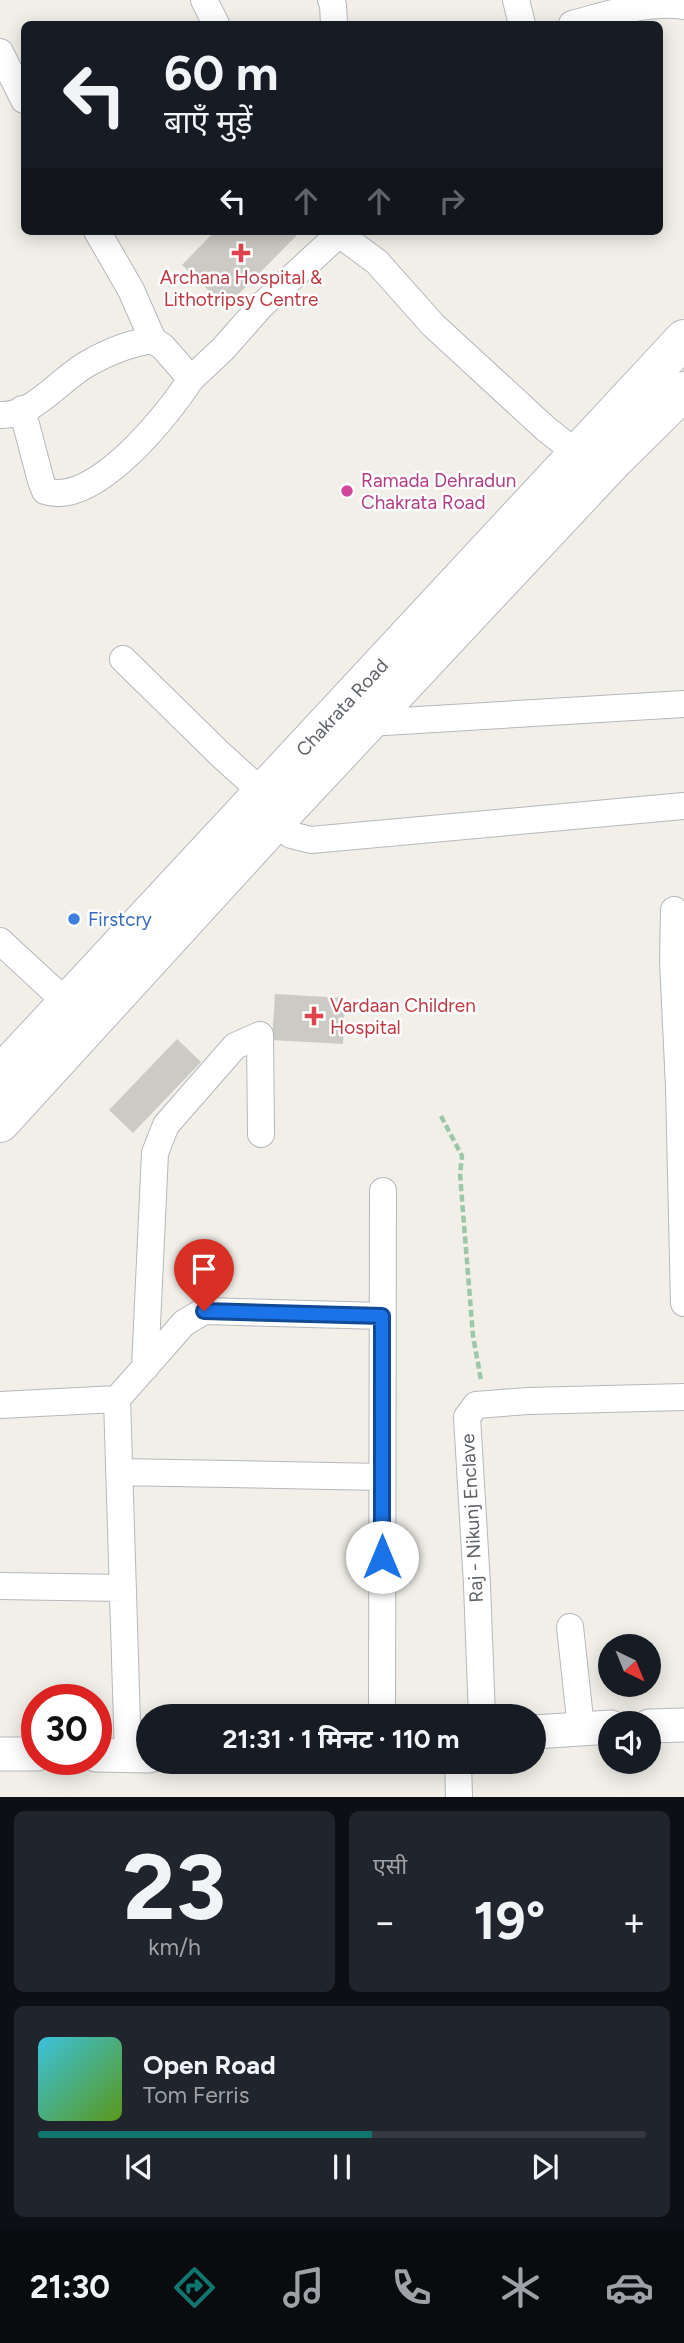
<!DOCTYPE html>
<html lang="hi">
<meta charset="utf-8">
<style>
:root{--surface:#171b24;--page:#20242c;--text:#f1f3f6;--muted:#9ea1a6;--line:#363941;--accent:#0f766e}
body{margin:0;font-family:Figtree,"Noto Sans Devanagari",sans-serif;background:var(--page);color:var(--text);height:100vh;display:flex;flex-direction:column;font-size:26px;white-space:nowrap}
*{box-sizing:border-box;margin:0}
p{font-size:23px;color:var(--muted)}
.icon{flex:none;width:38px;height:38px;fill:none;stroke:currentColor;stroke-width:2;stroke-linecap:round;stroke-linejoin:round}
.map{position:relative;height:1797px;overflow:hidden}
.panel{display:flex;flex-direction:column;gap:14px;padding:14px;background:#0d0f14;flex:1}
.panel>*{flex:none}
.hud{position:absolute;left:21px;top:21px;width:642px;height:214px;border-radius:10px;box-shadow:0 4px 18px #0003;background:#171b24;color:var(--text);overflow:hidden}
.needle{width:46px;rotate:137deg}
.buttons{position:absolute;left:598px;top:1634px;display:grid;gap:14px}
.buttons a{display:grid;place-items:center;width:63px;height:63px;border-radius:50%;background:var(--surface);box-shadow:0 4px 18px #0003;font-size:35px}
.speed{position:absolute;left:21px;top:1684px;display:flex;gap:14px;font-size:35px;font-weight:700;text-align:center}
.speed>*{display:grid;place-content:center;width:91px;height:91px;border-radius:50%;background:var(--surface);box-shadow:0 4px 18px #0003;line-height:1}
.speed .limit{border:10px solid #d22;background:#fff;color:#111}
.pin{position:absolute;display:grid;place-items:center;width:60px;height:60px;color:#fff;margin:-72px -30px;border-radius:50% 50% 50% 0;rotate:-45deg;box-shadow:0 0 7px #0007}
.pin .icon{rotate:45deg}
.me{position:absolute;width:77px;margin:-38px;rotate:0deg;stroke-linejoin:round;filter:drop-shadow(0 0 5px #0008)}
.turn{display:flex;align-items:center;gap:24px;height:147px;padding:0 28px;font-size:32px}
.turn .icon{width:91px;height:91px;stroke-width:2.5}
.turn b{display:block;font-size:49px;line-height:60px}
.lanes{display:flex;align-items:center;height:66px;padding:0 28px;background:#0003;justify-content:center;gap:35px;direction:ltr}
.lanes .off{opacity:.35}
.big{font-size:52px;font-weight:700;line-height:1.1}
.panel .card{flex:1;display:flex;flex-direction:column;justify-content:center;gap:10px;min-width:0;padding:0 24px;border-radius:10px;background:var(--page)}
.panel .dial{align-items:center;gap:0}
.dial b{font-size:91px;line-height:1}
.song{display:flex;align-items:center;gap:21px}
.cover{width:84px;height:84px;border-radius:10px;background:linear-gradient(135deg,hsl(190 70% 55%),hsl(90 70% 35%))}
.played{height:7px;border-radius:4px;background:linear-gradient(90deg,var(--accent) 55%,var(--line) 55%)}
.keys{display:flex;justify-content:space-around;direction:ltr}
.heat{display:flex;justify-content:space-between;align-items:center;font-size:38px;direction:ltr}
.panel .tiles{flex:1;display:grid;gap:14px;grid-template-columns:1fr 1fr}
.card:last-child{grid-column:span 2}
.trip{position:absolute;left:136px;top:1704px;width:410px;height:70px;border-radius:35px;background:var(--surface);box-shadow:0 4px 18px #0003;font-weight:700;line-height:70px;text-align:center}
.tab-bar{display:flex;height:112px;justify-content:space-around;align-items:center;background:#090b0e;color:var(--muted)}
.tab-bar .icon{width:49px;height:49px}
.tab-bar .current{color:var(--accent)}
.tab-bar b{font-size:32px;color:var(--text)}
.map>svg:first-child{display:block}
</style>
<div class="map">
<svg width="684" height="1797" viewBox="0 0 684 1797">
<rect width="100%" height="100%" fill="#f1efe8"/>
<!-- building -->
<path fill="#cccac5" d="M 215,231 L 301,231 L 226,307 L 182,265 Z
M 275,994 L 345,998 L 343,1044 L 272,1040 Z
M 177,1039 L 201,1062 L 133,1133 L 109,1110 Z"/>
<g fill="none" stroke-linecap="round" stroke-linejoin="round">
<!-- minor casing -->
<g stroke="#b5b8bc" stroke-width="28">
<path id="minor" d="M 204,0 L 216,24
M 331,0 L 333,5 L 334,24
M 516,0 L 522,24
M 572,24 C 606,15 650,0 684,6
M 0,52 L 24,100
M 97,231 L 131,290 L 153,340
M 335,231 L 377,262 L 433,325 L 546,429 L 578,454
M 22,409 L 41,481 L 45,491 C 94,508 167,416 191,379
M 0,415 C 33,417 60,379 87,364 C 108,352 130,343 153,340 L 163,347 L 191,379 L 223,349 L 261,306 L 338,235
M 123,659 L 221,755 L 262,792
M 368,723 L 684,704
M 276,821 L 291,835 L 311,840 L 684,806
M 674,910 L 673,961 L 679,1087 L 684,1303
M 0,941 L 67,1003
M 145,1368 L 155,1153 L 166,1125 L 235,1046 L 260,1035 L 261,1134
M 117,1399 L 128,1755
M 0,1405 L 117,1399 L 184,1323 L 204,1311 L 382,1316
M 119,1472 L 382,1477
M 0,1586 L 123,1588
M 570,1627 L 581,1728
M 382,1717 L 383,1191
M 482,1717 L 477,1585 L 467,1417 L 476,1405 L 528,1401 L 684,1397
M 458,1762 L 459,1797"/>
</g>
<!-- tertiary casing -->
<g stroke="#b5b8bc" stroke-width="35">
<path id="tertiary" d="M 649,1726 L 684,1725
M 534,1732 L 611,1727
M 0,1754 L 37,1754
M 96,1755 L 149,1756"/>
</g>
<!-- secondary casing -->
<g stroke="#b6babf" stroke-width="40">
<g id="secondary">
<path id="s1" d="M 0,1075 L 684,339"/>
<path d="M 0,1123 L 276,821 L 613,461 L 684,391"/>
</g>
</g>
<!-- path -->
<path stroke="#9cc7a9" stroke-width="4.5" stroke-dasharray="7 3.5" stroke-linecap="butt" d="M 441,1116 L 462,1156 L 460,1174 L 463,1212 L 473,1336 L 481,1380"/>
<!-- minor -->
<use href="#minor" stroke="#fff" stroke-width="26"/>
<!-- tertiary -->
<use href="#tertiary" stroke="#fff" stroke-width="33"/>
<!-- secondary -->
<use href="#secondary" stroke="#fff" stroke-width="38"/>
</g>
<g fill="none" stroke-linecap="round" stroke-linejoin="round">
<!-- route casing -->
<g stroke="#114b97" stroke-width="18">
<path id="route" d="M 204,1311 L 382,1316 L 382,1557"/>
</g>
<!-- route -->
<use href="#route" stroke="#1a73e8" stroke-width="12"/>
</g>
<!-- markers -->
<g fill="#e0444e" stroke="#fff" stroke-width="2.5">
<path d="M237.5 242.5h7v7h7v7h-7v7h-7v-7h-7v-7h7z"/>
<path d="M310.5 1005.5h7v7h7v7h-7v7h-7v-7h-7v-7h7z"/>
</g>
<circle fill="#d1479c" stroke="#fff" stroke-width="2.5" cx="347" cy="491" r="7"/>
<circle fill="#3f7fe0" stroke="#fff" stroke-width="2.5" cx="74" cy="919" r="7"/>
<g text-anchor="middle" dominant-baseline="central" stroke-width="5" stroke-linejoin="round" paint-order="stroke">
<!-- health labels -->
<g font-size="19" fill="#be3a42" stroke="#fff">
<text x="241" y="277">Archana Hospital &amp;<tspan x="241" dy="22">Lithotripsy Centre</tspan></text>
<text x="330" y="1005" text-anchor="start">Vardaan Children<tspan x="330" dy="22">Hospital</tspan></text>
</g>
<!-- hotel labels -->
<g font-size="19" fill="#b23c85" stroke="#fff" text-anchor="start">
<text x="361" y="480">Ramada Dehradun<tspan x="361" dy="22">Chakrata Road</tspan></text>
</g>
<!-- street labels -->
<g font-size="19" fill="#5f6368" stroke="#fff">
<text stroke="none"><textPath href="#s1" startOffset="502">Chakrata Road</textPath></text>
<text transform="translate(472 1518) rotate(-93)">Raj - Nikunj Enclave</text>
</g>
<!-- shop labels -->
<g font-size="19" fill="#366cbe" stroke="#fff" text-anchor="start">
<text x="88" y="919">Firstcry</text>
</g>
</g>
</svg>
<div class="buttons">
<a><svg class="needle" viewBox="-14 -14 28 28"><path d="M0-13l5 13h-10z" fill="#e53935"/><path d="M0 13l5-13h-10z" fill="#9ea1a6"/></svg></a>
<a><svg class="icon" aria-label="sound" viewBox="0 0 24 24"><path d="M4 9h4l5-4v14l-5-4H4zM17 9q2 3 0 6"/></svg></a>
</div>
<div class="speed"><div class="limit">30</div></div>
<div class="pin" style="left:204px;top:1311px;background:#d93025"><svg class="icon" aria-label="arrive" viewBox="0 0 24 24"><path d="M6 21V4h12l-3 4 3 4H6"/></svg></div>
<svg class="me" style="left:382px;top:1557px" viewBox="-20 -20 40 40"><circle r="19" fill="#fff"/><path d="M0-13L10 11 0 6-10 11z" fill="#1a73e8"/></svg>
<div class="trip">21:31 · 1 मिनट · 110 m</div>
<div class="hud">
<div class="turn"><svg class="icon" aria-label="left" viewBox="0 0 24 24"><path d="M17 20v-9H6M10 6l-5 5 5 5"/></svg><div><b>60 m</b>बाएँ मुड़ें</div></div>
<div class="lanes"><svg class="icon" aria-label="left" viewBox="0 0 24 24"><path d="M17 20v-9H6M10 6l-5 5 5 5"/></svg><svg class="icon off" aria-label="ahead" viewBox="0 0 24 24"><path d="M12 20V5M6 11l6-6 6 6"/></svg><svg class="icon off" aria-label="ahead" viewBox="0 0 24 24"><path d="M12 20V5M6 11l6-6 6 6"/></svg><svg class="icon off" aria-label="right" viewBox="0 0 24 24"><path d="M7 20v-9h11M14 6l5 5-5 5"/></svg></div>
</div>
</div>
<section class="panel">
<div class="tiles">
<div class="card dial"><b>23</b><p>km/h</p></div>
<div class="card"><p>एसी</p>
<div class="heat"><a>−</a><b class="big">19°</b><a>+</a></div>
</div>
<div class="card">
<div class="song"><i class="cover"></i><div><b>Open Road</b><p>Tom Ferris</p></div></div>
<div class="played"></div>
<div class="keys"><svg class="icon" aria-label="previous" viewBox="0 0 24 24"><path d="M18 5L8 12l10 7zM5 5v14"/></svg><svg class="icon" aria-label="pause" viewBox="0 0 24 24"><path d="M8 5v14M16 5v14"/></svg><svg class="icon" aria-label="next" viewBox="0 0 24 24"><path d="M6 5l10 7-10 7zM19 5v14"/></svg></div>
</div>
</div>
</section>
<nav class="tab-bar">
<b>21:30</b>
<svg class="icon current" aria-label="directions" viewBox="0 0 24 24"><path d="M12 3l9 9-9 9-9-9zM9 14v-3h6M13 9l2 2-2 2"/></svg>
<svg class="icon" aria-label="music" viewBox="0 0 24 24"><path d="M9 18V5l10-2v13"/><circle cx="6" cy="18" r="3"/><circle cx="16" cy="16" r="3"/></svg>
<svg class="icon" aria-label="phone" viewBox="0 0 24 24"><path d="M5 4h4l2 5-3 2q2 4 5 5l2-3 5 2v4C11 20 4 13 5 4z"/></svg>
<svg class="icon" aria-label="climate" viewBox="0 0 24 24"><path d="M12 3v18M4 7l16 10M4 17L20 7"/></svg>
<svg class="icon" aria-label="car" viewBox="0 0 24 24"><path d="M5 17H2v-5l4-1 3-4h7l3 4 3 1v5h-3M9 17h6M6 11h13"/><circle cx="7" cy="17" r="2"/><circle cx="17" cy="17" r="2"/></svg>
</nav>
